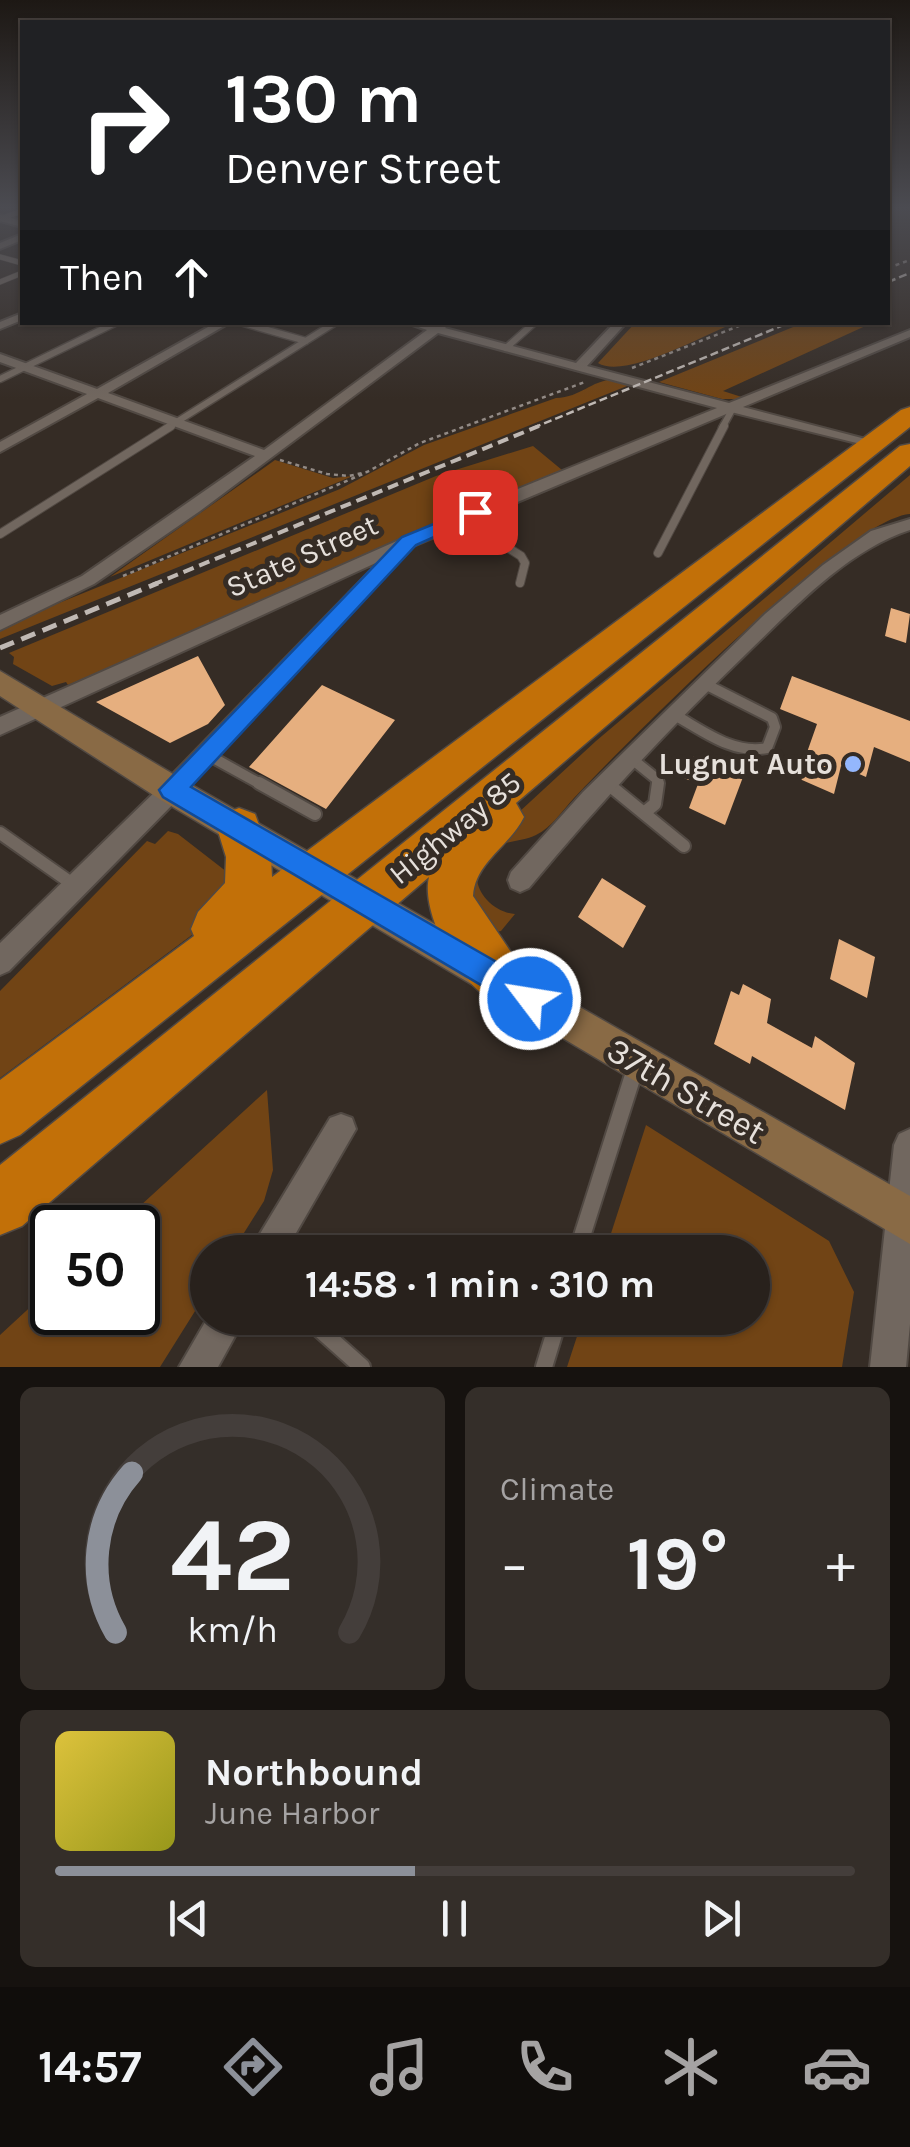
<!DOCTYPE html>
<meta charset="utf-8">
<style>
:root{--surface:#28211c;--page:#342e29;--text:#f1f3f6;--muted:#a5a3a3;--line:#443e3b;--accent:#8c9099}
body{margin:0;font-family:Karla,sans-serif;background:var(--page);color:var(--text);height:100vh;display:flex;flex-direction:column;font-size:38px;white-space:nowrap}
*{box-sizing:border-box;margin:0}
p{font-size:32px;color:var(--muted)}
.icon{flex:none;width:55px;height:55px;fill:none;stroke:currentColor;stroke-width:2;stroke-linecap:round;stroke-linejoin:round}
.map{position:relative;height:1367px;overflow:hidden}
.panel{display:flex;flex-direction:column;gap:20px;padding:20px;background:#16120f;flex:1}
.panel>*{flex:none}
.guide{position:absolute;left:20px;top:20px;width:870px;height:305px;border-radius:0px;box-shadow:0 2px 8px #0004,0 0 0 2px var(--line);background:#202124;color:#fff;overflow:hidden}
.speed{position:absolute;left:30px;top:1205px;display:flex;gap:20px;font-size:50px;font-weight:700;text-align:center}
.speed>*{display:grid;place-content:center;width:130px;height:130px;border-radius:50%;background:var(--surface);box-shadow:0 2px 8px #0004,0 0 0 2px var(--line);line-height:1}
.speed .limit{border:5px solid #111;border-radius:15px;background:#fff;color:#111}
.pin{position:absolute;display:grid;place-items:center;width:85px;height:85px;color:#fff;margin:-42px;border-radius:20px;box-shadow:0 5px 15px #0006}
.me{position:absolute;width:110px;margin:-55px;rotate:301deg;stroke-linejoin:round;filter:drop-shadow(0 0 8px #0008)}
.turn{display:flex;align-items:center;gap:35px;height:210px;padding:0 40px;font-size:45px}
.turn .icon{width:130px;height:130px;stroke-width:2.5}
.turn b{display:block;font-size:70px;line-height:85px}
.then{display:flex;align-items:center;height:95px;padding:0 40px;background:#0003;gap:20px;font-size:38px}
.big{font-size:75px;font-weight:700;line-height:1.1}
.panel .tile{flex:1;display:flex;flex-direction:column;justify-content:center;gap:15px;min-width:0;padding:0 35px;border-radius:15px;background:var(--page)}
.panel .dial{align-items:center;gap:0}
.dial svg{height:260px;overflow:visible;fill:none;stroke:var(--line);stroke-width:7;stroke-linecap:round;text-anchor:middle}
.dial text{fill:var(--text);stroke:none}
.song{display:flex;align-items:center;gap:30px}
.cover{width:120px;height:120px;border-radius:15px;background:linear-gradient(135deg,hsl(50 70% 55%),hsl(60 70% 35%))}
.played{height:10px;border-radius:5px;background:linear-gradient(90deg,var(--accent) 45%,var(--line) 45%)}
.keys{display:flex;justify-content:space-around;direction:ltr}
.heat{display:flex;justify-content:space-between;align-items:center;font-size:55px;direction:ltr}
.panel .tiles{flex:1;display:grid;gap:20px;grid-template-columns:1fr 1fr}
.tile:last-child{grid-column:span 2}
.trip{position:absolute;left:190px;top:1235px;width:580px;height:100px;border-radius:50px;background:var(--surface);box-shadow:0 2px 8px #0004,0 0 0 2px var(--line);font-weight:700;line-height:100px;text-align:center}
.dock{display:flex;height:160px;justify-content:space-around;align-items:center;background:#100d0b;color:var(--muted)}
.dock .icon{width:70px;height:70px}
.dock .current{color:var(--accent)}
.dock b{font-size:45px;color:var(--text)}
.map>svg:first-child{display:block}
</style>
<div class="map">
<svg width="910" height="1367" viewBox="0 0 910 1367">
<rect width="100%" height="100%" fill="#352c25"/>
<!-- green -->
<path fill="#714415" d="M 635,323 L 635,322 L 735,323 C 705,334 625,380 598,363 Z
M 803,323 L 872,323 L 723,391 L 748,399 L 722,399 L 659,382 Z
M 615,379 L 632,384 L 0,639 L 0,630 L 17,620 L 340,489 L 424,445 L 556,398 C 582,397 589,381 615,379 Z
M 533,446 L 562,470 L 68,685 L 66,682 L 52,686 L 13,664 L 14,657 L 9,653 L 436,476 Z
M 275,460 L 333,478 L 353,476 L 110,577 Z
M 910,475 L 910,514 C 848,518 626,743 574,798 C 562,811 552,827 536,835 C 518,844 496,838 482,859 C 466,884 490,912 515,914 L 501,931 L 497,932 L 475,912 L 468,871 L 493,836 L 596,741 Z
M 168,831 L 178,834 L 227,872 L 220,914 L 0,1078 L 0,991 L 147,841 L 155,844 Z
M 267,1090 L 273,1170 L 264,1201 L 232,1252 L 208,1252 L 207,1292 L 160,1367 L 0,1367 L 0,1335 L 52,1287 L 52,1312 L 138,1312 L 138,1228 L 117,1227 Z
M 646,1125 L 829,1241 L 854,1292 L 842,1367 L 567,1367 L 583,1318 L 752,1318 L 752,1252 L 605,1252 Z"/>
<!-- building -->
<path fill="#e6af7f" d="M 891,608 L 910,614 L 906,643 L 885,636 Z
M 198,656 L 225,705 L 208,724 L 170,743 L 96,702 Z
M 792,676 L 910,721 L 910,762 L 874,747 L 866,777 L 841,766 L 834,794 L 802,780 L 799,775 L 817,724 L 780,709 Z
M 322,685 L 395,720 L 326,809 L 249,767 Z
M 693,756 L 743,777 L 725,825 L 689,808 L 698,784 L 684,778 Z
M 602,878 L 646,906 L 623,948 L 578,917 Z
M 839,939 L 875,957 L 867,998 L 830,979 Z
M 743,984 L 771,999 L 767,1023 L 812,1048 L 815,1036 L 855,1063 L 845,1110 L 752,1056 L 750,1064 L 714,1044 L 731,991 L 739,995 Z"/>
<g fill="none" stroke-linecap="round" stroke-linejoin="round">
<!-- lane-far5 casing -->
<g stroke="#514943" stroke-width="6">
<path id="lane-far5" d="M 0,219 L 22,211
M 0,257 L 22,263
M 0,282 L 22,273"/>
</g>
<!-- lane-far4 casing -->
<g stroke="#514943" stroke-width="9">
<path id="lane-far4" d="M 240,322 L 306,341
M 506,348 L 535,322
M 0,379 L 117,322
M 167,428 L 336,322
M 722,428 L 733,408"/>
</g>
<!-- lane-far3 casing -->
<g stroke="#514943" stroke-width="10">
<path id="lane-far3" d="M 461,518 L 521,556 L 525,563 L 520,583
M 0,534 L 171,426
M 658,553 L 724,426"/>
</g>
<!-- lane-far2 casing -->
<g stroke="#514943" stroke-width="14">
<path id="lane-far2" d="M 673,714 C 702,730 733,755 767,748 L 775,727 L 772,718 L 705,684
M 206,754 L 264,786
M 632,759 L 658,780 L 657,786"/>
</g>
<!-- lane-far1 casing -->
<g stroke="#514943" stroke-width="16">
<path id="lane-far1" d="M 259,783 L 315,814
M 608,784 L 684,846
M 644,813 L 655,804 L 658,783
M 0,833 L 74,885"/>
</g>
<!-- lane casing -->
<g stroke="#514943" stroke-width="20">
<path id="lane" d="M 577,1252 L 635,1069
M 307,1318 L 362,1367
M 544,1367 L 559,1318"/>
</g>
<!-- street casing -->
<g stroke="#514943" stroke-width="4">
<path id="street" d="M 0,215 L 22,221 L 22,227 L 0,221 Z
M 22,234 L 22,240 L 0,249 L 0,243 Z
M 22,313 L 22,320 L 0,329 L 0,322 Z
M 217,322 L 231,322 L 108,393 L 264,450 L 427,330 L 404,322 L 434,325 L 451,322 L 445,328 L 576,363 L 615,322 L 627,322 L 587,366 L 729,403 L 910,330 L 910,337 L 743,407 L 877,442 L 877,448 L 731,412 L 411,547 L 180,797 L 9,971 L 0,975 L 0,943 L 164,783 L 380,561 L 0,735 L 0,717 L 469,509 L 717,408 L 438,333 L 200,511 L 94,584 L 0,630 L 0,615 L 82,576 L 255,456 L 98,398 L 0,452 L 0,442 L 87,394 L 0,362 L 0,354 L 97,389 Z
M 910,519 L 910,530 C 846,551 795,607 747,653 C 670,727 597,806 529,888 L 520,892 L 511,888 L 508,880 L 511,872 L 583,792 L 765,614 L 823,565 L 871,531 Z
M 341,1114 L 352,1118 L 356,1129 L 285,1252 L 249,1252 L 330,1118 Z
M 910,1129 L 910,1324 L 906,1367 L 870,1367 L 894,1145 L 899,1134 Z
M 208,1317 L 245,1318 L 218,1367 L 179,1367 Z"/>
</g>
<!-- secondary casing -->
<g stroke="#514943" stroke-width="3">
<path id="secondary" d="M 0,671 L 183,780 L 910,1196 L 910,1244 L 161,800 L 0,696 Z"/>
</g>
<!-- highway casing -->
<g stroke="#514943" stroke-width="3">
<path id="highway" d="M 910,407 L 910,427 L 20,1135 L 0,1144 L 0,1080 L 194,936 L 191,929 L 198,912 L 225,883 L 226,857 L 217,828 L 223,814 L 239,808 L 255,814 L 271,857 L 272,877 L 901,410 Z
M 910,444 L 910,466 L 516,803 L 524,817 C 510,846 475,862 473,896 L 517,961 L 524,979 L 517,997 L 499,1004 C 463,990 420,916 429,877 L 22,1226 L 0,1235 L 0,1165 L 900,446 Z"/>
</g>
<!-- path -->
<path stroke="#928a85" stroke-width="2.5" stroke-dasharray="4 4" stroke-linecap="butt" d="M 888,268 L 910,260
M 632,368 L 749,322
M 280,460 L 327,474 L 349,476 L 367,472 L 420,443 L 585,382
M 123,576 L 363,474"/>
<!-- lane-far5 -->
<use href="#lane-far5" stroke="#71675f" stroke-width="5"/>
<!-- lane-far4 -->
<use href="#lane-far4" stroke="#71675f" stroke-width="6"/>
<!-- lane-far3 -->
<use href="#lane-far3" stroke="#71675f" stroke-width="8"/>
<!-- lane-far2 -->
<use href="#lane-far2" stroke="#71675f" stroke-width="10"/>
<!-- lane-far1 -->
<use href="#lane-far1" stroke="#71675f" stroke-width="12"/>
<!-- lane -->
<use href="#lane" stroke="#71675f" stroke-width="16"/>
<!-- street -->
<use href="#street" fill="#71675f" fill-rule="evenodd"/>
<!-- secondary -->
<use href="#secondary" fill="#896a45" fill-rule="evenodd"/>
<!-- highway -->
<use href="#highway" fill="#c27008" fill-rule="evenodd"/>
<!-- rail-far2 -->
<path stroke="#c0b9b4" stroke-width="2.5" stroke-dasharray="8 4" stroke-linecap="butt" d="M 888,282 L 910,273
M 533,428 L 791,322"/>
<!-- rail-far1 -->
<path stroke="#c0b9b4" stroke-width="4" stroke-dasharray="11 6" stroke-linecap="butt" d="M 152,585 L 539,426"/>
<!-- rail -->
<path stroke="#c0b9b4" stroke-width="5" stroke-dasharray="15 8" stroke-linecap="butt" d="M 0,648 L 158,583"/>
</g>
<!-- sky -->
<linearGradient id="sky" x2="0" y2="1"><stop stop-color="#1d1814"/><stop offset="0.52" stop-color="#4b4b51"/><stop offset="1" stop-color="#4b4b51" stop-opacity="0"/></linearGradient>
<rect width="910" height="399" fill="url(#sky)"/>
<!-- route -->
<path fill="#1a73e8" stroke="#114b97" stroke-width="2.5" d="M 475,507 L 481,509 L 481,516 L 416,545 L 191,787 L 542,988 L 546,999 L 542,1010 L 530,1014 L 163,797 L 159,790 L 402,537 Z"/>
<!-- markers -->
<circle fill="#94b7fd" stroke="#352c25" stroke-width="4" cx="853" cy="764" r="10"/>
<g text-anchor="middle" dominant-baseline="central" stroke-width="10" stroke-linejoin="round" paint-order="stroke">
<!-- street labels -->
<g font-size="30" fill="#e6e0db" stroke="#352c25">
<text transform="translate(302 556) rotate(-24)">State Street</text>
<text transform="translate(455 828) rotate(-39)">Highway 85</text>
</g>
<!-- poi labels -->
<g font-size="30" font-weight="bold" fill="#e6e0db" stroke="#352c25" text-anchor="end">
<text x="833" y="764">Lugnut Auto</text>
</g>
<!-- near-street labels -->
<g font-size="35" fill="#e6e0db" stroke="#352c25">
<text transform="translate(686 1091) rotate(30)">37th Street</text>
</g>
</g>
</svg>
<div class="speed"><div class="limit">50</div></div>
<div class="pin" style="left:475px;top:512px;background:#d93025"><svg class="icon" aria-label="arrive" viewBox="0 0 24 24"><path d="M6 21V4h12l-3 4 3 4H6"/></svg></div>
<svg class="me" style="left:530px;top:999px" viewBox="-20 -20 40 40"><circle r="17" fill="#1a73e8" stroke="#fff" stroke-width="3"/><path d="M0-11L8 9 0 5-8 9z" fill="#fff"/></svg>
<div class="trip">14:58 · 1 min · 310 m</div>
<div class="guide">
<div class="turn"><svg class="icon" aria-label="right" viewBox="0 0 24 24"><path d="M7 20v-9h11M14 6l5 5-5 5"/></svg><div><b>130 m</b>Denver Street</div></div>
<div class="then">Then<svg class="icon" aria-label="ahead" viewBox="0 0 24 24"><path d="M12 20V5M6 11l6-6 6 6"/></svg></div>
</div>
</div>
<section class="panel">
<div class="tiles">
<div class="tile dial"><svg viewBox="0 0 100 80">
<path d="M14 69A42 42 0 1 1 86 69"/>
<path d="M14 69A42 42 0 0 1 19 20" stroke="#8c9099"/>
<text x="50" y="56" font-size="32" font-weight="700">42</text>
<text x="50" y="72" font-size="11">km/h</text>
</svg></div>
<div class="tile"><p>Climate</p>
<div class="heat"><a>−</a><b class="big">19°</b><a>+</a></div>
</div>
<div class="tile">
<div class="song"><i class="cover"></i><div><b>Northbound</b><p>June Harbor</p></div></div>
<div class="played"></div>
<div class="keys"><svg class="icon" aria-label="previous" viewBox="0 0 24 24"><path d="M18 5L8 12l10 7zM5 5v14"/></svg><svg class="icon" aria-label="pause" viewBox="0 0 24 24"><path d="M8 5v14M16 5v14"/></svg><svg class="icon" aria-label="next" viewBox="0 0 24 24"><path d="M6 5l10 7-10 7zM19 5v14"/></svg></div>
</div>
</div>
</section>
<nav class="dock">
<b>14:57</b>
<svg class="icon current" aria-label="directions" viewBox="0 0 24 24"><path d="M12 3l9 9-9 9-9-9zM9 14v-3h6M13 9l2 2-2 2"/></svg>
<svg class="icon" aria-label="music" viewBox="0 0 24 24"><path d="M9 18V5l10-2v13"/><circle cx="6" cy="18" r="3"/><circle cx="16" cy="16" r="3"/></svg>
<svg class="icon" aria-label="phone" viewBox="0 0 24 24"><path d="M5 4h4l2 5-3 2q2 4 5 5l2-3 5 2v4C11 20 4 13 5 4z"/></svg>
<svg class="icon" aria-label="climate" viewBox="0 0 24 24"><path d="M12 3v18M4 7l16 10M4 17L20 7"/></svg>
<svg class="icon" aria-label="car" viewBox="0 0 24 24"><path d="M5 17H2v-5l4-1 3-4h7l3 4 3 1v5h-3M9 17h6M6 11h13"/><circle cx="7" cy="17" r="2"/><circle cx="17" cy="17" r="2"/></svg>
</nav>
